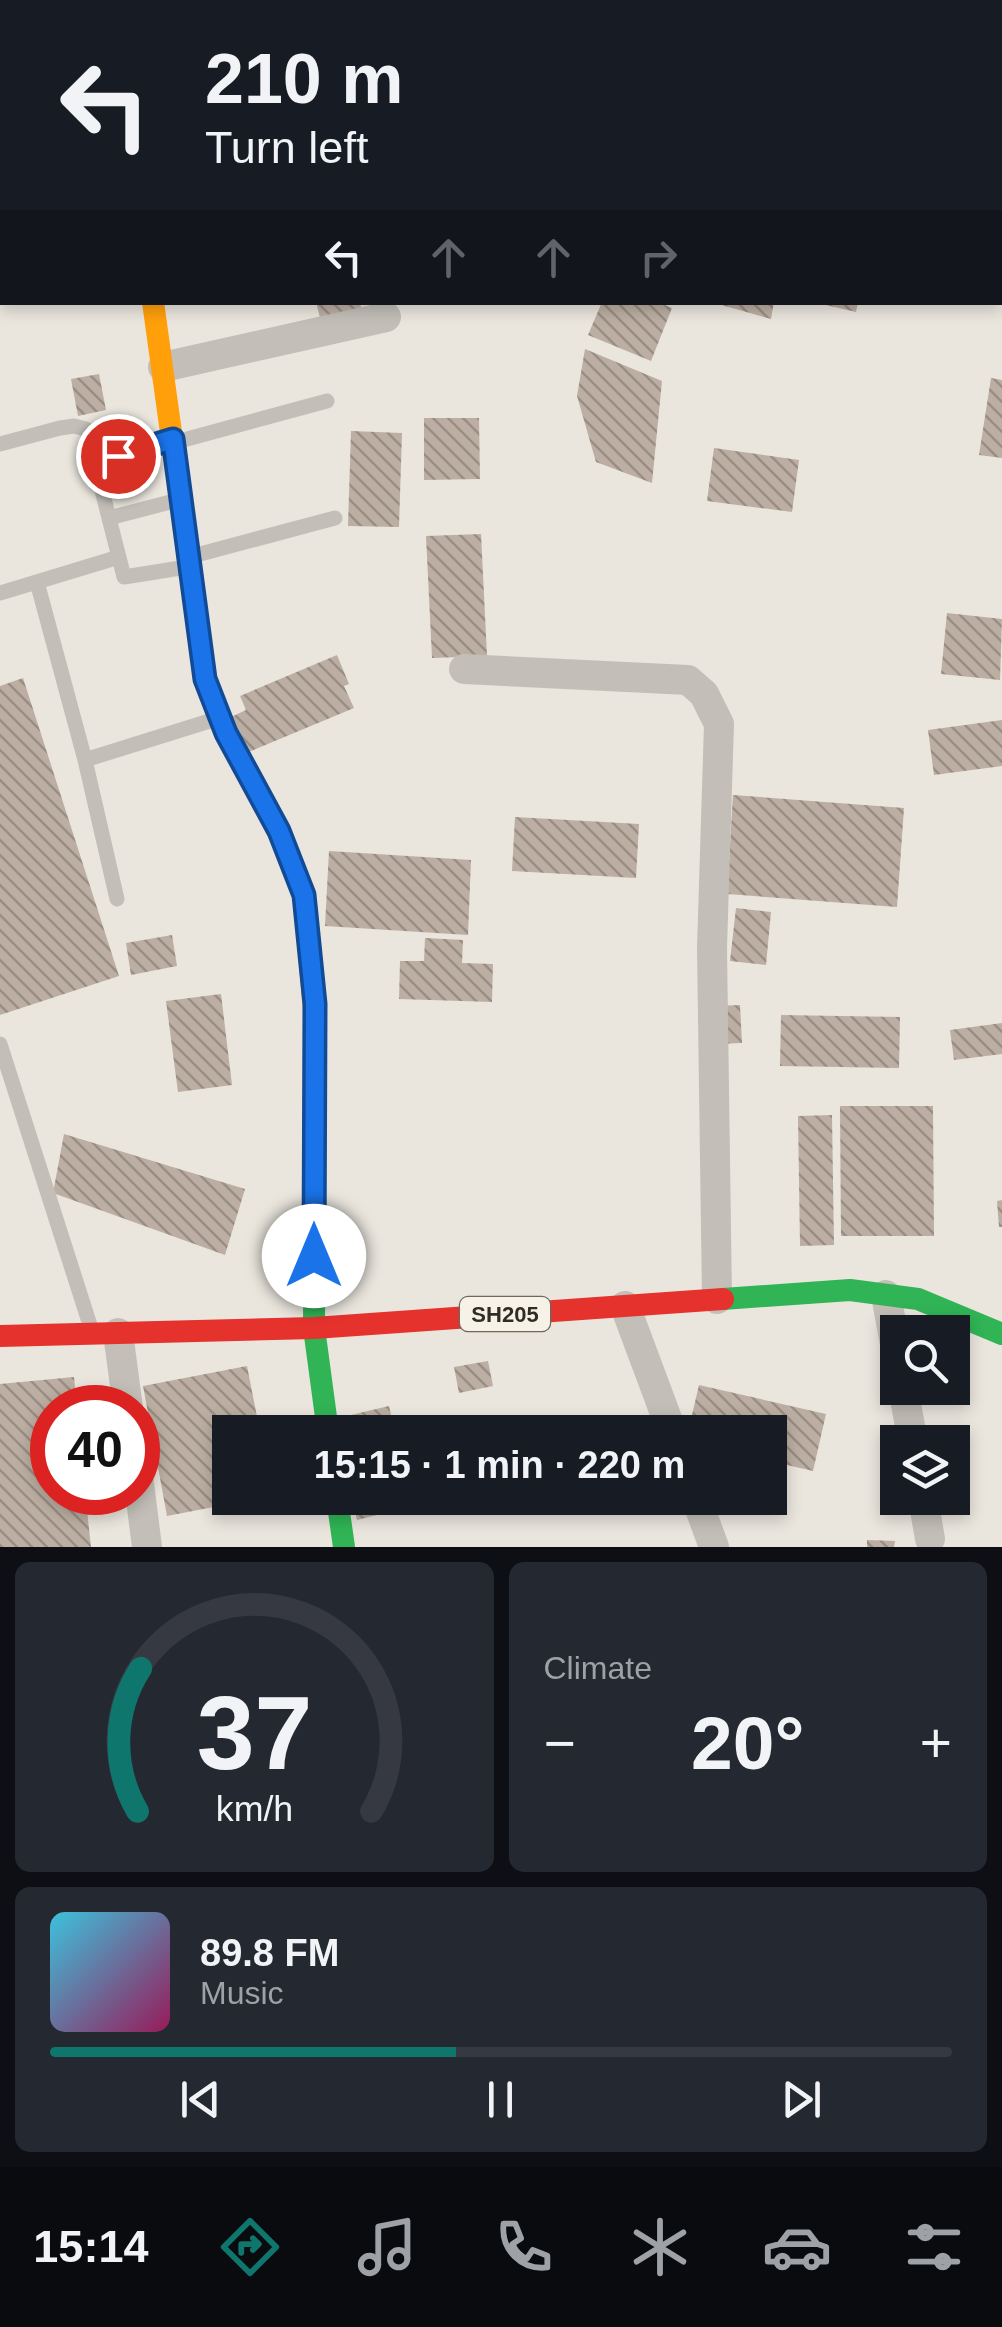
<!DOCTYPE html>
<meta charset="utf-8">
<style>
:root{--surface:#171b24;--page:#242831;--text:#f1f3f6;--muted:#9ea1a6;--line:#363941;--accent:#0f766e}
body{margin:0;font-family:Arial,sans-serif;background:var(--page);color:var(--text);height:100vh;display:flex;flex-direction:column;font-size:38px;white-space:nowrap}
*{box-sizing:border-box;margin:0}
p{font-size:32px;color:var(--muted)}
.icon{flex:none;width:55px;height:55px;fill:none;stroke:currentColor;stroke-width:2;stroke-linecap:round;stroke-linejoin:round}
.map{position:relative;height:1547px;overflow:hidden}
.drawer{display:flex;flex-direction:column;gap:15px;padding:15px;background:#0d0f14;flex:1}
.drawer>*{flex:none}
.guide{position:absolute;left:0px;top:0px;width:1002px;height:305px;box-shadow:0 5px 15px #0003;background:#171b24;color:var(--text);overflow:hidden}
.controls{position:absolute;left:880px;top:1315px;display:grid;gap:20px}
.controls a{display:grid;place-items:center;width:90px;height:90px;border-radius:0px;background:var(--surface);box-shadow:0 5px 15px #0003;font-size:50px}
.speed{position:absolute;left:30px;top:1385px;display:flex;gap:20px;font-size:50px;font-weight:700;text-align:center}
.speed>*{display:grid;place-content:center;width:130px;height:130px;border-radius:50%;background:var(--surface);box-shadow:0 5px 15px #0003;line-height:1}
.speed .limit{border:15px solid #d22;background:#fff;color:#111}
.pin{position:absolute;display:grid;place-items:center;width:85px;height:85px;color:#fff;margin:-42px;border:5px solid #fff;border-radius:50%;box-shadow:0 2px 10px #0007}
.me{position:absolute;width:110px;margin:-55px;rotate:0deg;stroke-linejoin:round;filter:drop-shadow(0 0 8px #0008)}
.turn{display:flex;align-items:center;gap:35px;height:210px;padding:0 40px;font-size:45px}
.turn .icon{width:130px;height:130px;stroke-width:2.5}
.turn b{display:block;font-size:70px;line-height:85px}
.lanes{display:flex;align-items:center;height:95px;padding:0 40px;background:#0003;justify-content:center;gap:50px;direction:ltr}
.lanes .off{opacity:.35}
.big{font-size:75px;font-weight:700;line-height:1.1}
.drawer .tile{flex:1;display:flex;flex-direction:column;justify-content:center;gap:15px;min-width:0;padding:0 35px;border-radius:15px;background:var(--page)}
.drawer .dial{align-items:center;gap:0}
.dial svg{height:260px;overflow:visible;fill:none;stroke:var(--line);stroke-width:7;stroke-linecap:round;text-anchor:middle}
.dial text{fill:var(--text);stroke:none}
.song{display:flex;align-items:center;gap:30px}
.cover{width:120px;height:120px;border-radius:15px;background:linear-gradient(135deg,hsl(190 70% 55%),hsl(330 70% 35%))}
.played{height:10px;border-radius:5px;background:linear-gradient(90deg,var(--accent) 45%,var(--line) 45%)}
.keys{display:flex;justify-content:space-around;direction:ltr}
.heat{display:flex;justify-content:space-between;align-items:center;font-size:55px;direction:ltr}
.drawer .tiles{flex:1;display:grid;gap:15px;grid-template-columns:1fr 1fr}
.tile:last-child{grid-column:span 2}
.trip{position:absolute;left:212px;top:1415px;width:575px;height:100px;border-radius:0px;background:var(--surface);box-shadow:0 5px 15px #0003;font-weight:700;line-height:100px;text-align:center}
.tab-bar{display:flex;height:160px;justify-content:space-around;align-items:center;background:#090b0e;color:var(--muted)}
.tab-bar .icon{width:70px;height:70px}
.tab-bar .active{color:var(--accent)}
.tab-bar b{font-size:45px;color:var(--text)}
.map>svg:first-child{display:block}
</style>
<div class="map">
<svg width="1002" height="1547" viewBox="0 0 1002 1547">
<defs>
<pattern id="building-back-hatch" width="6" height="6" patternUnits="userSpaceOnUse" patternTransform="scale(2.5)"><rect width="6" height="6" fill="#bcaea2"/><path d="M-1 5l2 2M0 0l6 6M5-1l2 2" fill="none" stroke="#998e84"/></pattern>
</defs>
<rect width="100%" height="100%" fill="#eae6de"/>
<!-- building -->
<path fill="url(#building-back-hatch)" d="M 316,302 L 360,302 L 363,317 L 322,326 Z
M 602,302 L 658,302 L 672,308 L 651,361 L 588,335 Z
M 711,302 L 774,302 L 771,319 Z
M 813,302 L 858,302 L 856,312 Z
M 585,349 L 662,381 L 652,483 L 596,462 L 577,396 Z
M 99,374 L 106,410 L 78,416 L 71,379 Z
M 991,378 L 1002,380 L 1002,458 L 979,455 Z
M 424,418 L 479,418 L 480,479 L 424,480 Z
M 351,431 L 402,433 L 399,527 L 348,526 Z
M 714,448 L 799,460 L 792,512 L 707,501 Z
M 481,534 L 487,656 L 432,658 L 426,536 Z
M 947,613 L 1002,619 L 1000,680 L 941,674 Z
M 337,655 L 349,684 L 344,686 L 354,708 L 244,754 L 229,718 L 246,710 L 240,696 Z
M 23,678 L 119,976 L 0,1015 L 0,686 Z
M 1002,720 L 1002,766 L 934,775 L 928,730 Z
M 733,795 L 904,808 L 897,907 L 727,894 Z
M 515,817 L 639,824 L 636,878 L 512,871 Z
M 329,851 L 471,860 L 468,935 L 325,926 Z
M 736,908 L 771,912 L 766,965 L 730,961 Z
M 172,935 L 177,966 L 131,975 L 126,943 Z
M 425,938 L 463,940 L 462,963 L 493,964 L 492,1002 L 399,999 L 400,961 L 424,961 Z
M 221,994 L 232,1085 L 178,1092 L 166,1001 Z
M 740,1005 L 742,1043 L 718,1044 L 716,1006 Z
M 781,1015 L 900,1017 L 899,1068 L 780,1066 Z
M 1002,1023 L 1002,1054 L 954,1060 L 950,1030 Z
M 840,1106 L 933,1106 L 934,1236 L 841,1236 Z
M 832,1115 L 834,1245 L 800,1246 L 798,1116 Z
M 64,1134 L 245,1189 L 225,1255 L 53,1193 Z
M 1002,1200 L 1002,1227 L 999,1227 L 997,1201 Z
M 488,1361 L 493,1386 L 459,1393 L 454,1367 Z
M 247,1366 L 260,1432 L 230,1432 L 230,1498 L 255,1499 L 167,1516 L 143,1386 Z
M 74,1377 L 77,1408 L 52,1408 L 52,1492 L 85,1492 L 91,1547 L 0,1547 L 0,1384 Z
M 699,1385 L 826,1414 L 813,1471 L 770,1461 L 770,1432 L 688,1432 Z
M 389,1406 L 395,1432 L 337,1432 L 334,1419 Z
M 352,1498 L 410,1498 L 412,1506 L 357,1520 Z
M 867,1540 L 895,1541 L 894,1547 L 867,1547 Z"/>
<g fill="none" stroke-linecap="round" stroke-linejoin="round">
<!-- lane -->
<path stroke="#c3bfb8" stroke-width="15" d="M 710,2 L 711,0
M 169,440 L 101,461 L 96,467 L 124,577 L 187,567
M 176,442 L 327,401
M 0,444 L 60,428 L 74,426 L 86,429 L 101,461
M 109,518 L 178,500
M 189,557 L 335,518
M 37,582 L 85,760 L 216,719
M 0,593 L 119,557
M 85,760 L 117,899
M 0,1044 L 90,1325"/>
<!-- street -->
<path stroke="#c3bfb8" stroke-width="30" d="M 163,367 L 386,317
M 464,669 L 688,680 L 704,694 L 719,724 L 712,948 L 717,1299
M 886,1295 L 898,1360
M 625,1306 L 672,1432
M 118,1333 L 128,1408
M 903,1388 L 913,1442
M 138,1476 L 147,1547
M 696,1498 L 714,1547
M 923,1498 L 930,1539"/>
<!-- fast -->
<path stroke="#30b455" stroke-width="22" d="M 315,1023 L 314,1328 L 328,1432
M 723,1299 L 850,1290 L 918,1299 L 1002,1334
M 337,1498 L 344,1547"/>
<!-- slow -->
<path stroke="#ff9f0a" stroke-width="22" d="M 133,0 L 133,2
M 153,302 L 205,679 L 226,733 L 279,831 L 304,895 L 315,1023"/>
<!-- jam -->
<path stroke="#e5322d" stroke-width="22" d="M 0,1336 L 314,1328 L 723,1299"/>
</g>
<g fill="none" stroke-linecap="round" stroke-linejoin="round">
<!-- route casing -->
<g stroke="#114b97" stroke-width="25">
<path id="route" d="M 118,456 L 173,439 L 205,679 L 226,733 L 279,831 L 304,895 L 315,1004 L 314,1256"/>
</g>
<!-- route -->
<use href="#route" stroke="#1a73e8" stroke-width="18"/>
</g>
<g text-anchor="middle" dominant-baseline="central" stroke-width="10" stroke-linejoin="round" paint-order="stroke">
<!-- shield labels -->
<rect fill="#f6f2e6" stroke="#6d6760" stroke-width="2.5" x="460" y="1297" width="90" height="34" rx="8"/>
<g font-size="22" font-weight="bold" fill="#322c27">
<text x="505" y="1314">SH205</text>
</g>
</g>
</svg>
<div class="controls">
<a><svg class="icon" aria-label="search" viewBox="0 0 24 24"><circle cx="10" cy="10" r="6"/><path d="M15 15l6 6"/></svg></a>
<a><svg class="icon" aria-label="layers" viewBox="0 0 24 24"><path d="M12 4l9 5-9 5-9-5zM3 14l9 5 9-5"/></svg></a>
</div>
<div class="speed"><div class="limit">40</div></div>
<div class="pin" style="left:118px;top:456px;background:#d93025"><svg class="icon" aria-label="arrive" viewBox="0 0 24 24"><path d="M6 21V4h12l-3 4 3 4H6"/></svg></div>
<svg class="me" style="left:314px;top:1256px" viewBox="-20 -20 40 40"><circle r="19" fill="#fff"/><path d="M0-13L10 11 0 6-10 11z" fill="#1a73e8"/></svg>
<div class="trip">15:15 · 1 min · 220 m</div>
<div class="guide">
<div class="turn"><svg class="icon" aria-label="left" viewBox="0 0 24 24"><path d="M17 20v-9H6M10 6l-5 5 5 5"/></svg><div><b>210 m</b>Turn left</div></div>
<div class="lanes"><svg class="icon" aria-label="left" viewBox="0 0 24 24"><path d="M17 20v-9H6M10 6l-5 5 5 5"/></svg><svg class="icon off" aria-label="ahead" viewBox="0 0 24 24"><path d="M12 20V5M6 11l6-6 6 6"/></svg><svg class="icon off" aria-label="ahead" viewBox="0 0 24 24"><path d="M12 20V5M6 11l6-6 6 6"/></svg><svg class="icon off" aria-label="right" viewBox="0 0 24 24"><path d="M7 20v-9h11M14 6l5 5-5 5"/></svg></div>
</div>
</div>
<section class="drawer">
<div class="tiles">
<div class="tile dial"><svg viewBox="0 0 100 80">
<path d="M14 69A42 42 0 1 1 86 69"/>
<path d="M14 69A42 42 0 0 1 15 25" stroke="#0f766e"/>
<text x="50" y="56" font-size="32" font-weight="700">37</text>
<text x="50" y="72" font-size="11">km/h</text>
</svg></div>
<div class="tile"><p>Climate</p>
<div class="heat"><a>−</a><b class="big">20°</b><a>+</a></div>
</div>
<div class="tile">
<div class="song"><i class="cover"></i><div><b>89.8 FM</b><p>Music</p></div></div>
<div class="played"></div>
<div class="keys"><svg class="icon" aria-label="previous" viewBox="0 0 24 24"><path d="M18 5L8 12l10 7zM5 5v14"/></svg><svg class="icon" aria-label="pause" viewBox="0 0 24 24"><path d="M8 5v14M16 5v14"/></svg><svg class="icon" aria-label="next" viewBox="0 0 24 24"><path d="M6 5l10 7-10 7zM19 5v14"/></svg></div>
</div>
</div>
</section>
<nav class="tab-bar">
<b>15:14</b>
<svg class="icon active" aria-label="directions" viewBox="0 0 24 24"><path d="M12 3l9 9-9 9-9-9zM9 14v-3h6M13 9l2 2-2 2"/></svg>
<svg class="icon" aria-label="music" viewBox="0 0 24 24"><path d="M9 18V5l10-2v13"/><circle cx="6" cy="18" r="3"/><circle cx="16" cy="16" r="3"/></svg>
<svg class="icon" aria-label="phone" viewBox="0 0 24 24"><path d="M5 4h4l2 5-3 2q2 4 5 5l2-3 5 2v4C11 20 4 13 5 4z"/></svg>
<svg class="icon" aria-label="climate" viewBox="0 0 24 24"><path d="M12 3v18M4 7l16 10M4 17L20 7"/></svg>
<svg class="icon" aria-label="car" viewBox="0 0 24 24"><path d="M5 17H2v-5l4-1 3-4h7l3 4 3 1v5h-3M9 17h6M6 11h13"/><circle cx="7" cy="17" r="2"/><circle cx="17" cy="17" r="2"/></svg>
<svg class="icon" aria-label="filters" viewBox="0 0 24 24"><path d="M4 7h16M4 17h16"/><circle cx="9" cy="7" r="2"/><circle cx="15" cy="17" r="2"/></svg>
</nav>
